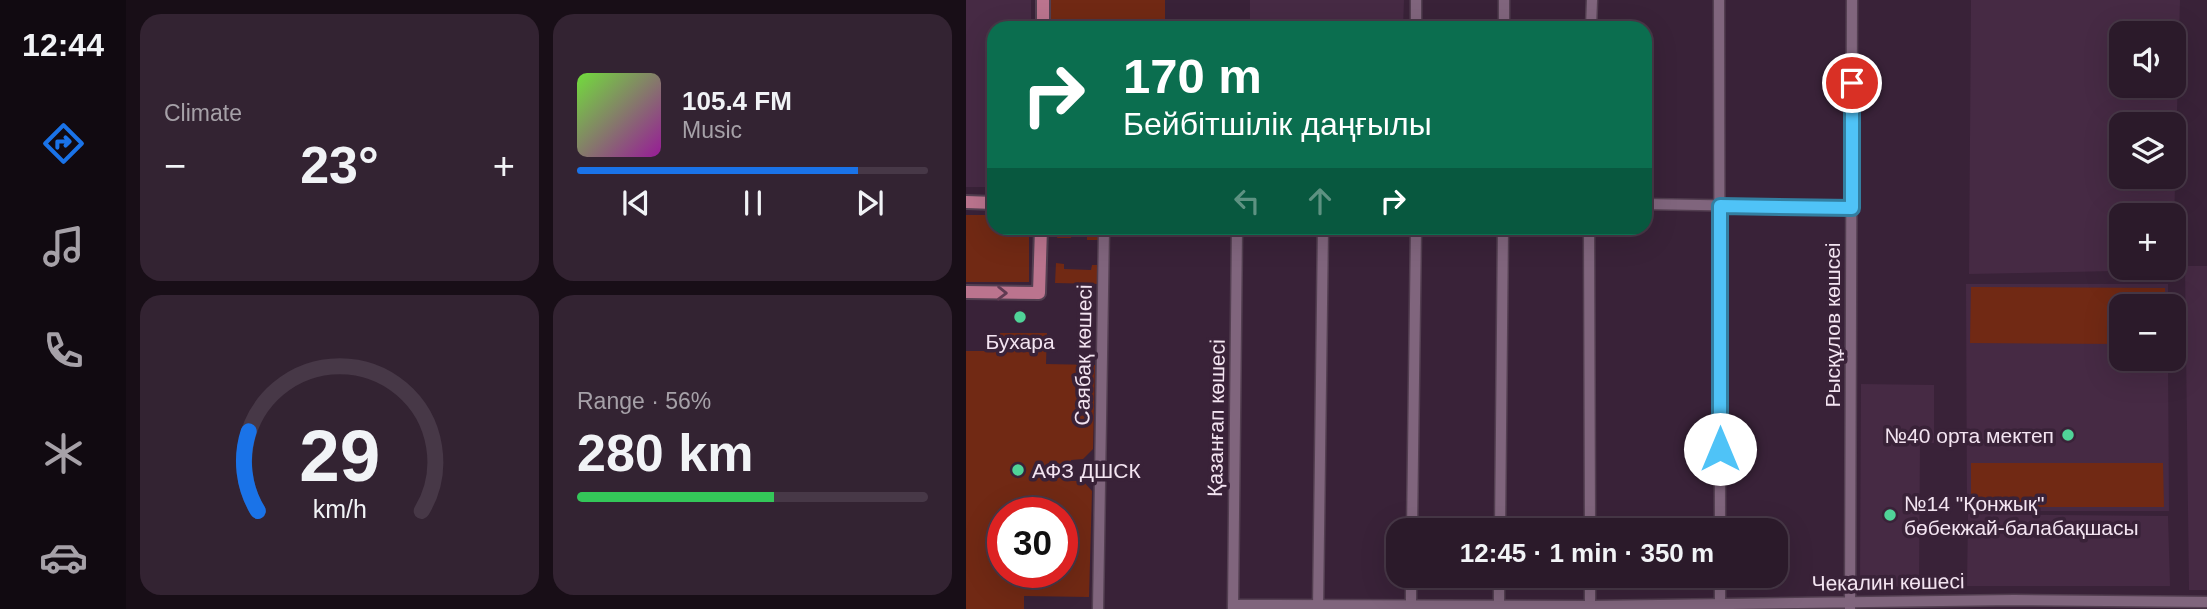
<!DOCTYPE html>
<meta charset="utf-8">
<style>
:root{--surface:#2b1a2a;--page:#332332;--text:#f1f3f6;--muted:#a6a1a8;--line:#473847;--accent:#1a73e8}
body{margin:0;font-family:Arial,sans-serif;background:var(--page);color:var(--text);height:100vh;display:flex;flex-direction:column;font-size:26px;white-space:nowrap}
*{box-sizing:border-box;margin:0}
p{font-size:23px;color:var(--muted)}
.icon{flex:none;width:38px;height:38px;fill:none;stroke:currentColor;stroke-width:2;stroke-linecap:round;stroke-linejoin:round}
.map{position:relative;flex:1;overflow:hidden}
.panel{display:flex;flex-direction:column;gap:14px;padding:14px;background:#180e17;width:840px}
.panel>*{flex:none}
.top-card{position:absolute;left:21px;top:21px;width:665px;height:214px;border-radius:21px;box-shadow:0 7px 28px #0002,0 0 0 2px var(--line);background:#0b6e4f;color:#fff;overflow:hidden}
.buttons{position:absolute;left:1143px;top:21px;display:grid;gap:14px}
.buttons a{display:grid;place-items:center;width:77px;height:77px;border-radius:14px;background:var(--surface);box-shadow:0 7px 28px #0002,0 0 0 2px var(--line);font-size:35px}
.speed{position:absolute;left:21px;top:497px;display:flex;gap:14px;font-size:35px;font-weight:700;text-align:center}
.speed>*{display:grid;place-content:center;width:91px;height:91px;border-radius:50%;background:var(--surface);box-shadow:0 7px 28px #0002,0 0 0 2px var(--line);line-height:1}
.speed .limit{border:10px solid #d22;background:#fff;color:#111}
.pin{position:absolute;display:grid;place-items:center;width:60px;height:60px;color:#fff;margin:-30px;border:4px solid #fff;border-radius:50%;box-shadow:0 2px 7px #0007}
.me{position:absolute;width:77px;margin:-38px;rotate:0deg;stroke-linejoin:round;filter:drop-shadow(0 0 5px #0008)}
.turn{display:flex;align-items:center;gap:24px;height:147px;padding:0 21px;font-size:32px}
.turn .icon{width:91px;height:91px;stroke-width:2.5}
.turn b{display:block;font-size:49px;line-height:60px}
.lanes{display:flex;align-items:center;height:66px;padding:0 21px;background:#0003;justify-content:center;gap:35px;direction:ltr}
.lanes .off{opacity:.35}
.big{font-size:52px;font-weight:700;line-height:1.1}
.panel .widget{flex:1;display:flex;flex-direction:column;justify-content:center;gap:10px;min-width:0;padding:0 24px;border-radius:21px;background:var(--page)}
.panel .dial{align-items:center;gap:0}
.dial svg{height:182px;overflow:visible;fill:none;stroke:var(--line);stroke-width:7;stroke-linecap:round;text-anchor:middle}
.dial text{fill:var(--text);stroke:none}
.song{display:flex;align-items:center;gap:21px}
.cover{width:84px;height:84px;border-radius:10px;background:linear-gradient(135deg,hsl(100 70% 55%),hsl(300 70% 35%))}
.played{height:7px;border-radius:4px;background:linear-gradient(90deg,var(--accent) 80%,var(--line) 80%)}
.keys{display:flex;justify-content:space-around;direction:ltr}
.heat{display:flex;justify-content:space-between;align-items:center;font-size:38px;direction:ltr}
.charge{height:10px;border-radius:5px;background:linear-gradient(90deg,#34c759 56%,var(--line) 0)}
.panel .tiles{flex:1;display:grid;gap:14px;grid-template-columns:repeat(2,1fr)}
.trip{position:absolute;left:420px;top:518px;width:402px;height:70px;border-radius:21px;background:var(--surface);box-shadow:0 7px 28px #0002,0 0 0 2px var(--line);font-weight:700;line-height:70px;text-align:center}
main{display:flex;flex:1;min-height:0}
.tab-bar{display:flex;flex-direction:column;width:126px;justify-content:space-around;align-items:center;background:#110a11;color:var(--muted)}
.tab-bar .icon{width:49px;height:49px}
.tab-bar .active{color:var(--accent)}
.tab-bar b{font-size:32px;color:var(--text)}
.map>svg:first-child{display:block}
</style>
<main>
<nav class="tab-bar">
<b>12:44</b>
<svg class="icon active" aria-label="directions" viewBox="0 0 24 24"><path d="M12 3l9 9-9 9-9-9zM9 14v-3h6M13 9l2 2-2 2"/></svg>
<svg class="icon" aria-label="music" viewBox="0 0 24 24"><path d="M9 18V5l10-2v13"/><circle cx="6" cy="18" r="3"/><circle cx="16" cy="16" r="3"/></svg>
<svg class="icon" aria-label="phone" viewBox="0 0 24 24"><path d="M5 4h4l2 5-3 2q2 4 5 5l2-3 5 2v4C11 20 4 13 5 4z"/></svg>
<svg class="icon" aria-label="climate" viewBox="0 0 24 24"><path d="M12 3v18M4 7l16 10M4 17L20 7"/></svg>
<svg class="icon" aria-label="car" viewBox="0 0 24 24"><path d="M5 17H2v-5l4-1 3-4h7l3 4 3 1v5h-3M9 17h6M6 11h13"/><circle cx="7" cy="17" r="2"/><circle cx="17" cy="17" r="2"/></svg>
</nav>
<section class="panel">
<div class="tiles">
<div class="widget"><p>Climate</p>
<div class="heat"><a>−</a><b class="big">23°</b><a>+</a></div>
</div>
<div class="widget">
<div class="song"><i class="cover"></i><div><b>105.4 FM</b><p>Music</p></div></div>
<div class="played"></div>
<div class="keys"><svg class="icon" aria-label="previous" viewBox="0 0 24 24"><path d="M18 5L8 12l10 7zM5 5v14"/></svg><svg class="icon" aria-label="pause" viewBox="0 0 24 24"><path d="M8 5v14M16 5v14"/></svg><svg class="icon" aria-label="next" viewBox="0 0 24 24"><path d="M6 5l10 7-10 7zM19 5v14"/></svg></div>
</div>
<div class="widget dial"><svg viewBox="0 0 100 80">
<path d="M14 69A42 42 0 1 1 86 69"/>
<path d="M14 69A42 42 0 0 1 10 34" stroke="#1a73e8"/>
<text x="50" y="56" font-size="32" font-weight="700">29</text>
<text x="50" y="72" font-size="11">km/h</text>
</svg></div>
<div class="widget"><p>Range · 56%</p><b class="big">280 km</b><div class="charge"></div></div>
</div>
</section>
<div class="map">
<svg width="1241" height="609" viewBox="0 0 1241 609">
<rect width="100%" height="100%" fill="#392238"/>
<!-- built -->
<path fill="#462a44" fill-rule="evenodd" d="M 0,0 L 65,0 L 65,28 L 28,28 L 28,187 L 0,187 Z
M 284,0 L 438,0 L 437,28 L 284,28 Z
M 1005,0 L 1214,0 L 1208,223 L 1208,215 L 1155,215 L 1155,268 L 1197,268 L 1197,270 L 1003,274 ZM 1208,33 L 1208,86 L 1155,86 L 1155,33 ZM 1208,124 L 1208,177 L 1155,177 L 1155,124 Z
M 1219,266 L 1241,266 L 1241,590 L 1223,590 Z
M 1000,284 L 1202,284 L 1202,306 L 1155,306 L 1155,359 L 1202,359 L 1203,511 L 1001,511 Z
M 895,384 L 968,385 L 968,443 L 954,444 L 953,587 L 894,586 Z
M 1002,514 L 1202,516 L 1204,586 L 1001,586 Z"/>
<!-- green -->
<path fill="#712914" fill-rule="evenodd" d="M 85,0 L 199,0 L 199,28 L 85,28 Z
M 0,215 L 28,215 L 28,228 L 63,228 L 63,282 L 0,282 Z
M 93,228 L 134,228 L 134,240 L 121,240 L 121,232 L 106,232 L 105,238 L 91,238 Z
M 90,263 L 98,264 L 98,269 L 125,270 L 126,265 L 133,265 L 133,284 L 89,283 Z
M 1005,287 L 1199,288 L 1199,306 L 1155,306 L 1155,344 L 1004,343 Z
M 19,333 L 81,333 L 80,364 L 129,365 L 127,449 L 117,459 L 105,460 L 105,481 L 117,481 L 126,491 L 123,597 L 58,596 L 58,609 L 0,609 L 0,351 L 19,351 ZM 37,513 L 96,513 L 96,572 L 37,572 Z
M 1005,463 L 1197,463 L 1198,507 L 1005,507 Z"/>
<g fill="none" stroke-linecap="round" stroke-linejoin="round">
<!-- minor casing -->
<g stroke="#533f51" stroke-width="13">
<path id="minor" d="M 753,0 L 754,530
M 450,28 L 450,0
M 538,28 L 538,0
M 625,28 L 626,0
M 679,204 L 885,208
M 623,228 L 624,530
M 446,530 L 450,228
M 534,530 L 537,228
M 267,605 L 624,606 L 1048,600 L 1241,602
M 267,608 L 271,228
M 754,608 L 754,576
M 132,609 L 138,228
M 352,609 L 357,228
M 445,609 L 445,576
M 533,609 L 533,576
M 624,609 L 624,576
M 884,609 L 886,0"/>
</g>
<!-- major casing -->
<g stroke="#533f51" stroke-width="16">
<path id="major" d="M 77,28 L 77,0
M 0,202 L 28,203
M 0,292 L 73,293 L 75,228"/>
</g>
<!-- minor -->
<use href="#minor" stroke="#80657d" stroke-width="10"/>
<!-- major -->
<use href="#major" stroke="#bb748e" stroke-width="12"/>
</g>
<!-- one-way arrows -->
<defs><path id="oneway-chevron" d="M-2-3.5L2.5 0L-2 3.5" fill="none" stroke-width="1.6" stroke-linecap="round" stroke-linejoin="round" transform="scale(1.75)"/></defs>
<use stroke="#603b52" href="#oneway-chevron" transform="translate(36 293) rotate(1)"/>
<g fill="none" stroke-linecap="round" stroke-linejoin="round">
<!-- route casing -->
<g stroke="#337fa1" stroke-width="18">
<path id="route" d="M 754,449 L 754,206 L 886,208 L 886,83"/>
</g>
<!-- route -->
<use href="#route" stroke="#4fc3f7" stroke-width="12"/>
</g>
<!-- markers -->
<g fill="#50d398" stroke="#392238" stroke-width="2.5">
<circle cx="54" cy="317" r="7"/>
<circle cx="1102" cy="435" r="7"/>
<circle cx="52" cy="470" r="7"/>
<circle cx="924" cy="515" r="7"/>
</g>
<g text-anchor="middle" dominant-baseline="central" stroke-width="7" stroke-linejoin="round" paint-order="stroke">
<!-- street labels -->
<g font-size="21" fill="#f3e4f1" stroke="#392238">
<text transform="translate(866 325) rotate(-90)">Рысқұлов көшсеі</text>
<text transform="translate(117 355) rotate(-89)">Саябақ көшесі</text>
<text transform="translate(250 418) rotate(-89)">Қазанғап көшесі</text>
<text transform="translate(922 582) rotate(-1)">Чекалин көшесі</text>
</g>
<!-- poi labels -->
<g font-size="21" fill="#f3e4f1" stroke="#392238" text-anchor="start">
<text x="54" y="341" text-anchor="middle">Бухара</text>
<text x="1088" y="435" text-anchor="end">№40 орта мектеп</text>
<text x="66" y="470">АФЗ ДШСК</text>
<text x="938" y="503">№14 "Қонжық"<tspan x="938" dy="24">бөбекжай-балабақшасы</tspan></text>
</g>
</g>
</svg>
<div class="buttons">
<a><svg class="icon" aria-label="sound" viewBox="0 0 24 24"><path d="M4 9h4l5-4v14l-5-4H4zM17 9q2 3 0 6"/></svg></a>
<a><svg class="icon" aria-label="layers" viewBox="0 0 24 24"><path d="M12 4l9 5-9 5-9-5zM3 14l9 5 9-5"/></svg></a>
<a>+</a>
<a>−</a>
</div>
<div class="speed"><div class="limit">30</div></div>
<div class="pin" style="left:886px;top:83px;background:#d93025"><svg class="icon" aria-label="arrive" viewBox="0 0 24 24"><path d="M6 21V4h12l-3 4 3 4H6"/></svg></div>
<svg class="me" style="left:754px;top:449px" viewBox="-20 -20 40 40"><circle r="19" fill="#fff"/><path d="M0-13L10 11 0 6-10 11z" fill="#4fc3f7"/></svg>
<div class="trip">12:45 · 1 min · 350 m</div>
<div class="top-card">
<div class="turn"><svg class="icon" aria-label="right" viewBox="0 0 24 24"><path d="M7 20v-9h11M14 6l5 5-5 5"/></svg><div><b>170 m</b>Бейбітшілік даңғылы</div></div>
<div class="lanes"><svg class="icon off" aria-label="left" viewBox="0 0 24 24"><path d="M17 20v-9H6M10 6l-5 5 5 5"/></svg><svg class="icon off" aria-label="ahead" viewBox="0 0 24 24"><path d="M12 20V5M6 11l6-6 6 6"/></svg><svg class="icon" aria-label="right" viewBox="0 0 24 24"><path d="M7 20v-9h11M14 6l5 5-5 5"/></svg></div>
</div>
</div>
</main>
